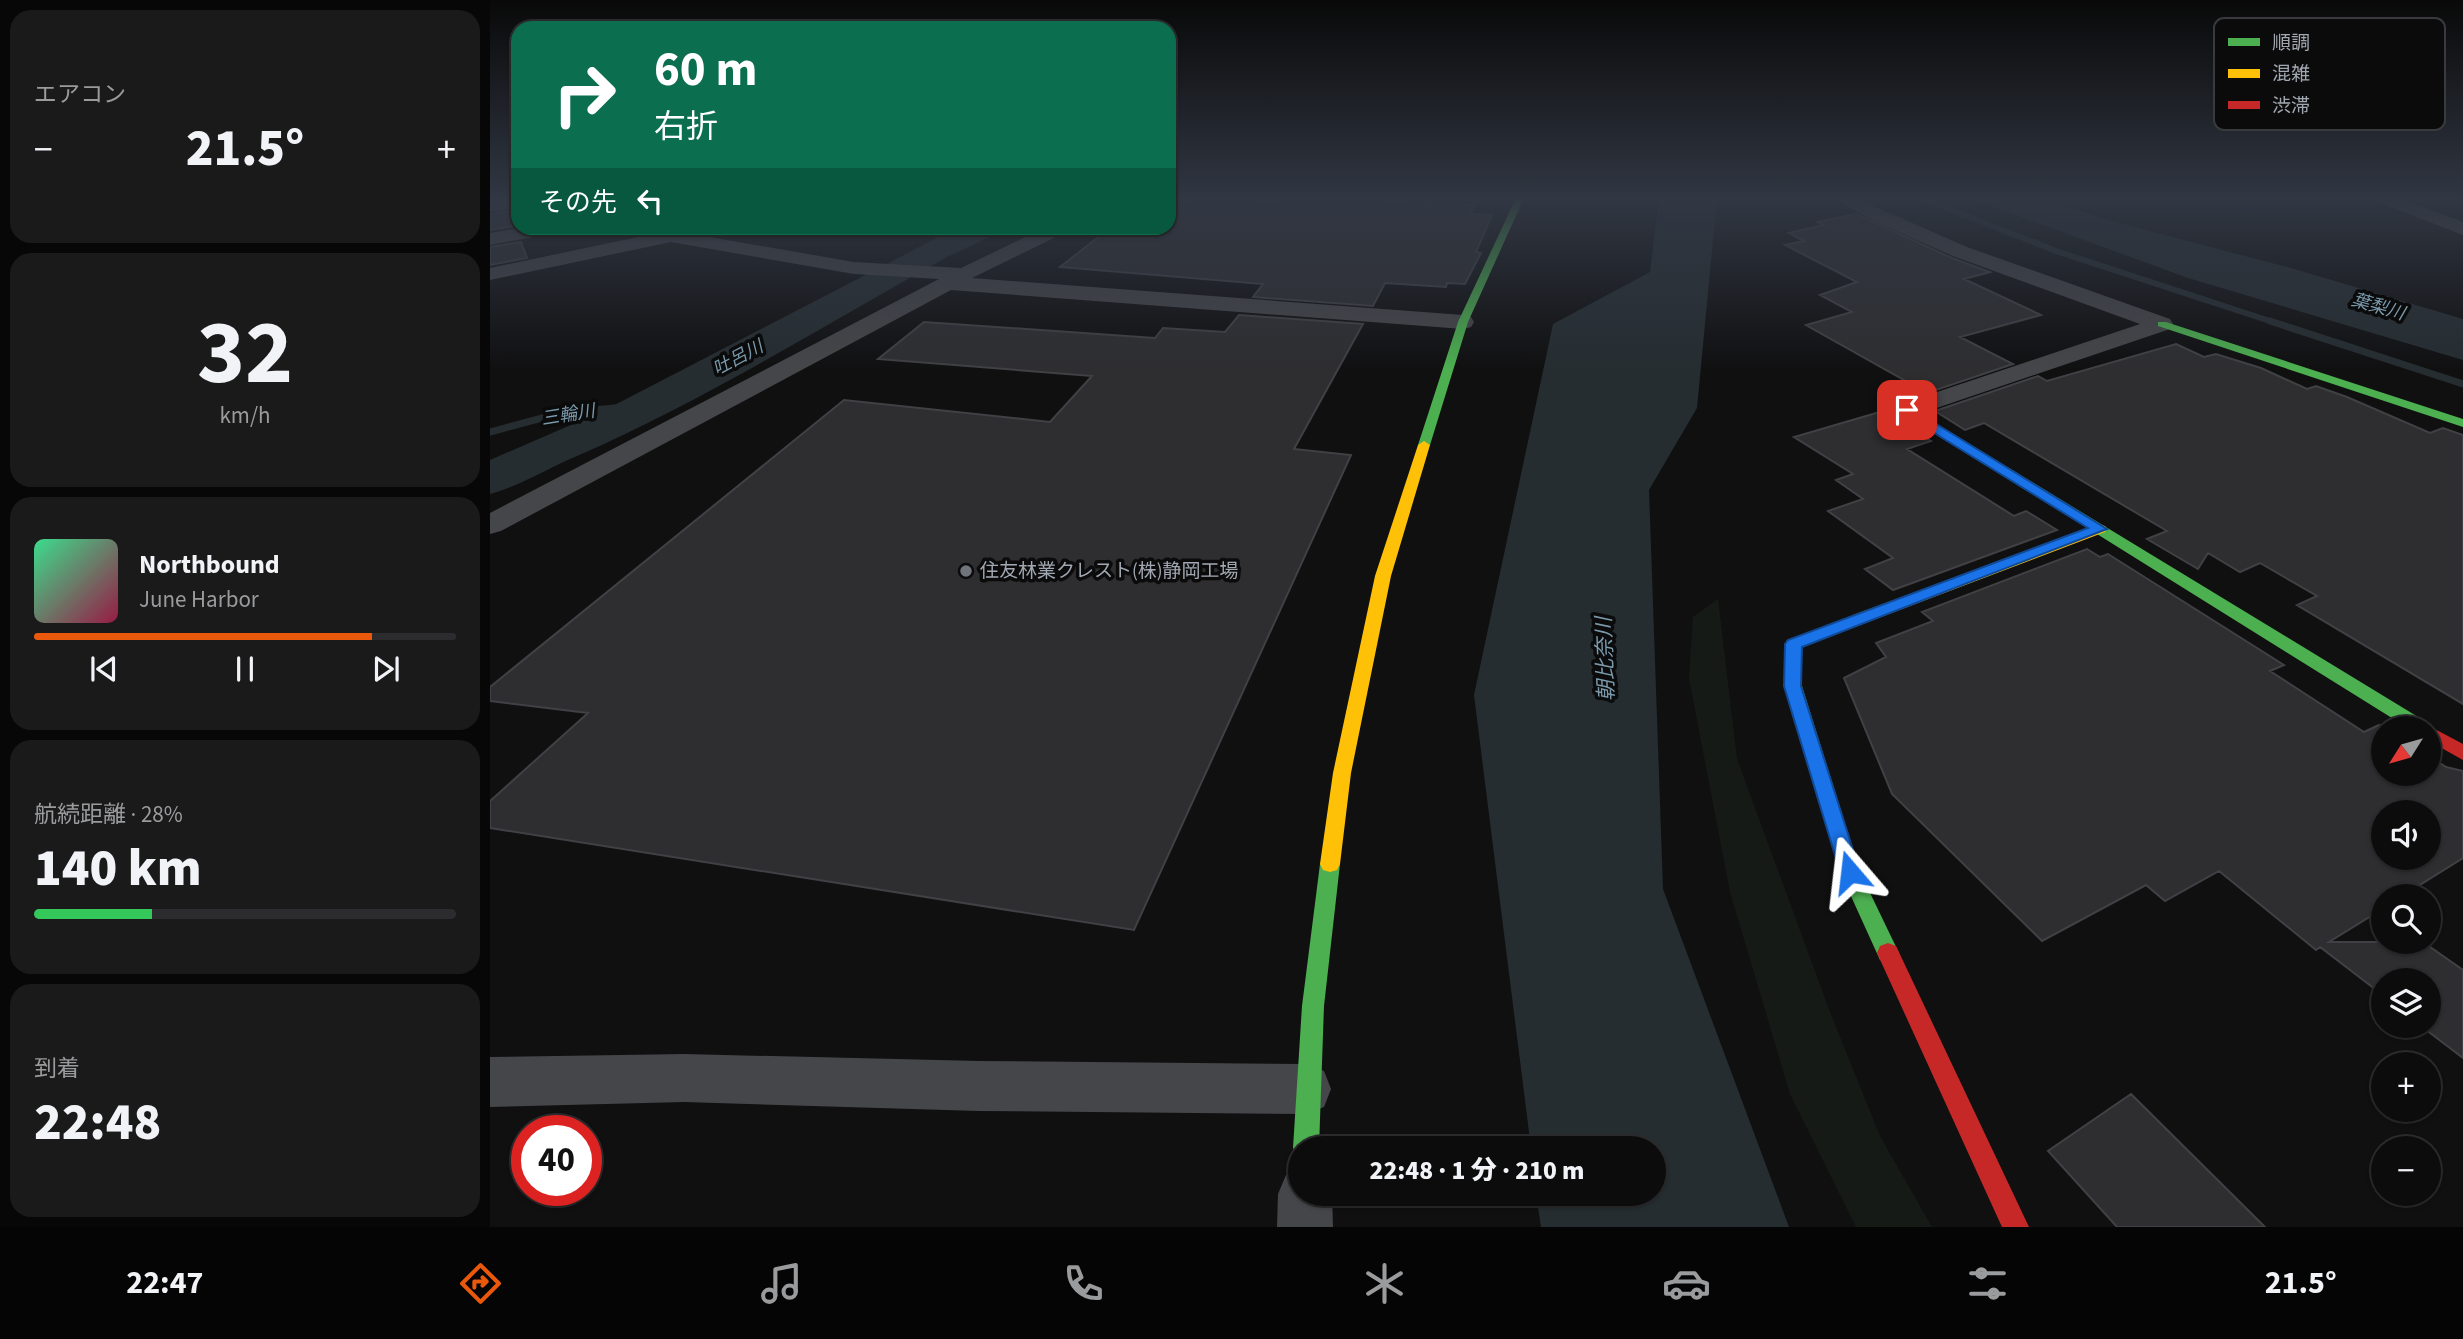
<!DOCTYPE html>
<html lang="ja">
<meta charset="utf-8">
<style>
:root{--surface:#0c0c0d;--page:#1a1a1b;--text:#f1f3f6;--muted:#9a9b9d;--line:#2c2c2e;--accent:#ea580c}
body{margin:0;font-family:"Source Sans 3","Noto Sans JP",sans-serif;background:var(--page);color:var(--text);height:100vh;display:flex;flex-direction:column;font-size:26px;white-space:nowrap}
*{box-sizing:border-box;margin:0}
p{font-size:23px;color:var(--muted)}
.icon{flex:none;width:38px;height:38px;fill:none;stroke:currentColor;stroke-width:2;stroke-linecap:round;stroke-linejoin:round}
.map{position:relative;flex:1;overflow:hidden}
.panel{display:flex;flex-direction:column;gap:10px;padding:10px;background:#070707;width:490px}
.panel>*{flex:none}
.guide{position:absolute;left:21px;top:21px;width:665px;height:214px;border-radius:21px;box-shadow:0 2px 5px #0004,0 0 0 2px var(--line);background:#0b6e4f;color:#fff;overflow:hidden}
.needle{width:46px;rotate:233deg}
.controls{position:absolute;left:1881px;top:716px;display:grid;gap:14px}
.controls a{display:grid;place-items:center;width:70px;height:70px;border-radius:50%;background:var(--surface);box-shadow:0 2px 5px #0004,0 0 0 2px var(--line);font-size:35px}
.speed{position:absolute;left:21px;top:1115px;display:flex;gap:14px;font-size:35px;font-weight:700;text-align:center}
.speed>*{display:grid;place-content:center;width:91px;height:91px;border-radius:50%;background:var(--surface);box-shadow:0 2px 5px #0004,0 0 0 2px var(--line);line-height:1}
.speed .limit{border:10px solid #d22;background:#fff;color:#111}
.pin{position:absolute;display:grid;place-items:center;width:60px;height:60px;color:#fff;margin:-30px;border-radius:14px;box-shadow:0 4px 10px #0006}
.me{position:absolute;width:77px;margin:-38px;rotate:343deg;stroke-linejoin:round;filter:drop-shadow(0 0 5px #0008)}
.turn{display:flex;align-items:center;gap:24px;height:147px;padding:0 28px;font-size:32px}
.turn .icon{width:91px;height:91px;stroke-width:2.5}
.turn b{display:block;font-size:49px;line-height:60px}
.then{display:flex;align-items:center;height:66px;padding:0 28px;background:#0003;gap:14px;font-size:26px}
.big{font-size:52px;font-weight:800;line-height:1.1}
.panel .tile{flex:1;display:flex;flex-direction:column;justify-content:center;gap:10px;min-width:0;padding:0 24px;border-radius:21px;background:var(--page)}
.panel .dial{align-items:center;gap:0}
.dial b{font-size:91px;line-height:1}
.song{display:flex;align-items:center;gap:21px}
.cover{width:84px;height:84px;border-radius:10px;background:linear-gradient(135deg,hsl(150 70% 55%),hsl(340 70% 35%))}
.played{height:7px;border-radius:4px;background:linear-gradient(90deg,var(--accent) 80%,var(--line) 80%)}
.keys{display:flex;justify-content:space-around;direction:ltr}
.heat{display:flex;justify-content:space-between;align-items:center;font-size:38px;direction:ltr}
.charge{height:10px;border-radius:5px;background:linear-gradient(90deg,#34c759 28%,var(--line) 0)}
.trip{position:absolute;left:798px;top:1136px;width:378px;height:70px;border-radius:35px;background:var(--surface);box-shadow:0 2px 5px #0004,0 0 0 2px var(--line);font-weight:800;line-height:70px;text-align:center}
.tabs{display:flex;height:112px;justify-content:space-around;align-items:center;background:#050505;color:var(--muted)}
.tabs .icon{width:49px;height:49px}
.tabs .on{color:var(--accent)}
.tabs b{font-size:32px;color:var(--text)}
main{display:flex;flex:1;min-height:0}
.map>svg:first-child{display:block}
</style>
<main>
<section class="panel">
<div class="tile"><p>エアコン</p>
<div class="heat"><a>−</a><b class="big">21.5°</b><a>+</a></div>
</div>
<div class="tile dial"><b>32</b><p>km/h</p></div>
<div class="tile">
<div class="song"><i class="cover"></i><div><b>Northbound</b><p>June Harbor</p></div></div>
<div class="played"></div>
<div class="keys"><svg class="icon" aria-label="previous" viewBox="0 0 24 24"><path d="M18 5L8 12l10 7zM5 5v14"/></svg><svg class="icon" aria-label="pause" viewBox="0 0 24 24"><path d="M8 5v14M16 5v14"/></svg><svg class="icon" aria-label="next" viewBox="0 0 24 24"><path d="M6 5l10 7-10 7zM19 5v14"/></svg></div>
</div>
<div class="tile"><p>航続距離 · 28%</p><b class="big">140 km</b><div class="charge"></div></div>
<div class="tile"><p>到着</p><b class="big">22:48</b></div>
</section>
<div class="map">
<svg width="1973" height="1227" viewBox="0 0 1973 1227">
<rect width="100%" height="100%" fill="#101011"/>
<!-- green -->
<path fill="#161a16" d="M 1655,198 L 1874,198 L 1885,203 L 1766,214 L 1731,213 Z
M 1228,599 L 1247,759 L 1340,1012 L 1390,1136 L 1442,1227 L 1366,1227 L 1300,1094 L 1240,892 L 1199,678 L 1203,617 Z"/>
<!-- water -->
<path fill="#252d31" d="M 1169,198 L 1227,198 L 1207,408 L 1159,490 L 1173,889 L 1299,1227 L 1051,1227 L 1046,1194 L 1164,1194 L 1164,1148 L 1041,1148 L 984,695 L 1063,324 L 1160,272 Z
M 1479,198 L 1524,198 L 1973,333 L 1973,360 L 1698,278 Z"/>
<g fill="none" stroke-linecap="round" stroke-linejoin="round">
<!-- stream-far1 -->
<path stroke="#252d31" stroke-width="6" d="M 1431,198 L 1566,251 L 1786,323"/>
<!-- stream -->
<path stroke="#252d31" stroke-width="7" d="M 1780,321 L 1973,384
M 0,432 L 71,413 L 157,405
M 0,468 L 37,460"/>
<!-- river -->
<path fill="#252d31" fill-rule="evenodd" d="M 1507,198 L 1551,198 L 1618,220 L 1808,270 L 1973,319 L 1973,344 L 1782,286 L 1594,234 L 1511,205 Z
M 466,228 L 509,228 L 504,235 L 457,257 C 335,325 215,400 87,456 C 58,468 30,486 0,494 L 0,460 L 113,411 Z"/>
</g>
<!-- building -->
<path fill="#2e2e31" stroke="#404144" stroke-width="2" fill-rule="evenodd" d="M 709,198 L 784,200 L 787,198 L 865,198 L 985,205 L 981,214 L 1002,215 L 986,252 L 991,253 L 975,284 L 957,283 L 956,287 L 895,283 L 883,306 L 763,297 L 773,284 L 570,267 L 620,228 L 679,228 L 679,215 L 695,200 Z
M 20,211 L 25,226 L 0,230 L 0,214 Z
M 1366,214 L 1462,258 L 1500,272 L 1474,279 L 1551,315 L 1470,337 L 1523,364 L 1437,393 L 1316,325 L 1362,312 L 1330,295 L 1367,282 L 1295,245 L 1314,241 L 1299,233 L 1334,225 L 1327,222 Z
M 31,242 L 37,258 L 0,265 L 0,247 Z
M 749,315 L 873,324 L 804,449 L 861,455 L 644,930 L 0,828 L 0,801 L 98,713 L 0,701 L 0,687 L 354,400 L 560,422 L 602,376 L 388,359 L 434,322 L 665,338 L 673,328 L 735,332 Z
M 1686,344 L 1714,357 L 1726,354 L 1771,368 L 1817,389 L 1826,386 L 1857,397 L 1940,433 L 1953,428 L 1973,435 L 1973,704 L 1807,605 L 1827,596 L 1770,563 L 1750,572 L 1718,553 L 1708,569 L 1657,539 L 1677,531 L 1494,423 L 1475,430 L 1445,411 L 1548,376 L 1557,381 Z
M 1400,409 L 1405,418 L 1441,441 L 1417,449 L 1524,516 L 1536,511 L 1567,530 L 1403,590 L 1375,569 L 1403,558 L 1338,511 L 1373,499 L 1346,480 L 1363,474 L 1304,437 Z
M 1597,549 L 1610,557 L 1618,554 L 1794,665 L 1780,671 L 1874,732 L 1889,725 L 1894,728 L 1894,774 L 1939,774 L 1939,756 L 1956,767 L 1973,771 L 1973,858 L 1912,896 L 1894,896 L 1894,908 L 1839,942 L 1933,942 L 1973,970 L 1973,1058 L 1931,1026 L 1939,1026 L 1939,980 L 1894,980 L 1894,996 L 1830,947 L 1826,950 L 1729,871 L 1675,901 L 1656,885 L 1552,941 L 1402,794 L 1354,678 L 1396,657 L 1386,643 L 1443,621 L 1432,612 ZM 1894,812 L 1939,812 L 1939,858 L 1894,858 Z
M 1641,1094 L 1775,1227 L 1627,1227 L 1558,1151 Z"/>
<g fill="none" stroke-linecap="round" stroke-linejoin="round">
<!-- street -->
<path fill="#454649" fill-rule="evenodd" d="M 28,198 L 28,207 L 0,212 L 0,202 Z
M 679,198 L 689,198 L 686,202 L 679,203 Z
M 1343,198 L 1365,198 L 1477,247 L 1680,319 L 1683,324 L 1680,329 L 1426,415 L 1417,418 L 1408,415 L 1404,410 L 1408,405 L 1650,324 L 1463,256 L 1384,221 Z
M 1885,198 L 1909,198 L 1973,222 L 1973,235 L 1888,202 Z
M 31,228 L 70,228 L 60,234 L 0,245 L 0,233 Z
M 173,228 L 191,228 L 191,232 L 364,262 L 471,268 L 554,228 L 578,228 L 576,232 L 482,278 L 973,315 L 981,317 L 984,322 L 981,327 L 973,329 L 461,290 L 11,531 L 0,534 L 0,513 L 449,279 L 364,274 L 181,242 L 0,280 L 0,268 L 172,232 Z
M 194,1054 L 489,1061 L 816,1064 L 834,1071 L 841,1089 L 834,1107 L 816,1114 L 489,1111 L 194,1102 L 0,1107 L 0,1057 Z
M 810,1169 L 810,1194 L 842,1194 L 843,1227 L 787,1227 L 788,1194 L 796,1175 Z"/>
<!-- fast -->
<path fill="#4caf50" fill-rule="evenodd" d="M 1026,198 L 1034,198 L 978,322 L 940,445 L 934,449 L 929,448 L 928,445 L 968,322 Z
M 1668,322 L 1676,322 L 1973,419 L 1973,427 L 1668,326 Z
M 1417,406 L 1938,723 L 1941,728 L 1939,731 L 1939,728 L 1918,728 L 1413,413 L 1411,410 Z
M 1369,614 L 1377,619 L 1375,623 L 1311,647 L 1312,686 L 1370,872 L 1409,953 L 1406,960 L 1398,963 L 1390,960 L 1350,872 L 1294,686 L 1295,644 L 1297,640 Z
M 840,856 L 847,858 L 850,864 L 834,1006 L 829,1148 L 810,1148 L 810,1158 L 803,1148 L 812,1006 L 830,864 L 833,858 Z"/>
<!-- slow -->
<path fill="#ffc107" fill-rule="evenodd" d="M 934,441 L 940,445 L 901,576 L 861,773 L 850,864 L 847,870 L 840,872 L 833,870 L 830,864 L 843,773 L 885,576 L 928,445 Z
M 1610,525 L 1615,526 L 1617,529 L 1615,532 L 1375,623 L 1369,624 L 1361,619 L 1363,615 Z"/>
<!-- jam -->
<path fill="#c62828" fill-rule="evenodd" d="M 1939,726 L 1973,744 L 1973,760 L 1939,741 L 1939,728 L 1932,728 Z
M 1398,943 L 1406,946 L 1539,1227 L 1512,1227 L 1387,953 L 1390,946 Z"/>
</g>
<!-- sky -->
<linearGradient id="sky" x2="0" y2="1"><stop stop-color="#090909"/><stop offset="0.54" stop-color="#313743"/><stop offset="1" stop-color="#313743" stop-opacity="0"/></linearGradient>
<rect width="1973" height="369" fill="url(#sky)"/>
<!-- route -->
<path fill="#1a73e8" stroke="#114b97" stroke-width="2" d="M 1417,406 L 1617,529 L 1312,647 L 1311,686 L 1370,872 L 1367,878 L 1360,880 L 1353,878 L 1350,872 L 1294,686 L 1295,644 L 1298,640 L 1598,528 L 1412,413 L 1410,410 Z"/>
<!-- markers -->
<circle fill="#6f737a" stroke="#0b0b0c" stroke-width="2.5" cx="476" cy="571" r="7"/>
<g text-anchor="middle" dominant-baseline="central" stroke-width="7" stroke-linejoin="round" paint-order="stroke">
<!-- far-water labels -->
<g font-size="18" font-style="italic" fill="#7a9aac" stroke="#0b0b0c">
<text transform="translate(1888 307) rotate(16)">葉梨川</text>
<text transform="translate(248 358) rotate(-28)">吐呂川</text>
<text transform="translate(78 415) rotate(-9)">三輪川</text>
</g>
<!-- poi labels -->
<g font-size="19" fill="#a2a8b2" stroke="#0b0b0c" text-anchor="start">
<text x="490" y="571">住友林業クレスト(株)静岡工場</text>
</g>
<!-- water labels -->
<g font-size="21" font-style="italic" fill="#7a9aac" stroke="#0b0b0c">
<text transform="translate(1115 659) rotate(-92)">朝比奈川</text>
</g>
</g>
<!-- legend -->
<rect x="1724" y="18" width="231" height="112" rx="10" fill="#0b0b0c" stroke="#383a3e" stroke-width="2"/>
<rect x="1738" y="38" width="32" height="8" fill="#4caf50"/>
<rect x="1738" y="69" width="32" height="9" fill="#ffc107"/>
<rect x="1738" y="101" width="32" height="8" fill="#c62828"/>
<g font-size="19" fill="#a2a8b2">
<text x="1782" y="49">順調</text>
<text x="1782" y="80">混雑</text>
<text x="1782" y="112">渋滞</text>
</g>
</svg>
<div class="controls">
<a><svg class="needle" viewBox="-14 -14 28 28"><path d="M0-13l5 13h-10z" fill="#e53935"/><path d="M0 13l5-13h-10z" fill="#9a9b9d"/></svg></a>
<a><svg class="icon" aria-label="sound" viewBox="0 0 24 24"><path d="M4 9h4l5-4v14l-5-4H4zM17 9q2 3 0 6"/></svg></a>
<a><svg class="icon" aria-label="search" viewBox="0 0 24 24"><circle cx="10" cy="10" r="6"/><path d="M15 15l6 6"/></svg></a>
<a><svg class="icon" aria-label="layers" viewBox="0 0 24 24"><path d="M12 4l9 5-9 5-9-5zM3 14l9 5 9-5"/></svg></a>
<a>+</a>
<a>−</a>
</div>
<div class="speed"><div class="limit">40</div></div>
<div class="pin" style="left:1417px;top:410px;background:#d93025"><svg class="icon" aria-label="arrive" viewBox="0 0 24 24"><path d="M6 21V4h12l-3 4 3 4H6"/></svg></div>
<svg class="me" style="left:1360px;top:872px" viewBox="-20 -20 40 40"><path d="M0-17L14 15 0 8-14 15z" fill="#1a73e8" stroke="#fff" stroke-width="4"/></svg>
<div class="trip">22:48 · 1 分 · 210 m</div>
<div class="guide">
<div class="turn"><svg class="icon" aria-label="right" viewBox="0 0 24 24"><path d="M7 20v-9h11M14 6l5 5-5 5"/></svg><div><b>60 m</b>右折</div></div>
<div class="then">その先<svg class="icon" aria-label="left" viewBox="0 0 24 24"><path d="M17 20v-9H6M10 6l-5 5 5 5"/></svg></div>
</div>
</div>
</main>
<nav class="tabs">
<b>22:47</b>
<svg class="icon on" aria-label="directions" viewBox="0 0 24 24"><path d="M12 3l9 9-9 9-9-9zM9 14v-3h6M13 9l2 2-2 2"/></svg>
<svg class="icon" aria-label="music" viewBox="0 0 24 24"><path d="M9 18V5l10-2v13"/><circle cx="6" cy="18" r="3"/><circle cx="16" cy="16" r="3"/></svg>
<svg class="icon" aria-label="phone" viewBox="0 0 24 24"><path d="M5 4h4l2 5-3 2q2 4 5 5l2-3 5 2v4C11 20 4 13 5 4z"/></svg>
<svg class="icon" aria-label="climate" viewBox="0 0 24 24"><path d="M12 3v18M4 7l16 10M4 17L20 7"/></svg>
<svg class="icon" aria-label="car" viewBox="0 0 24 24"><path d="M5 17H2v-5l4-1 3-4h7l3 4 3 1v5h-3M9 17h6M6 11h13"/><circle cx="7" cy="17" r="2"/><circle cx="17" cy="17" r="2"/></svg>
<svg class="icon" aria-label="filters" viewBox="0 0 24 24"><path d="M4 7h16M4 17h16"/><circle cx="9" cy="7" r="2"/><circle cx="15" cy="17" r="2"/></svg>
<b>21.5°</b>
</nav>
